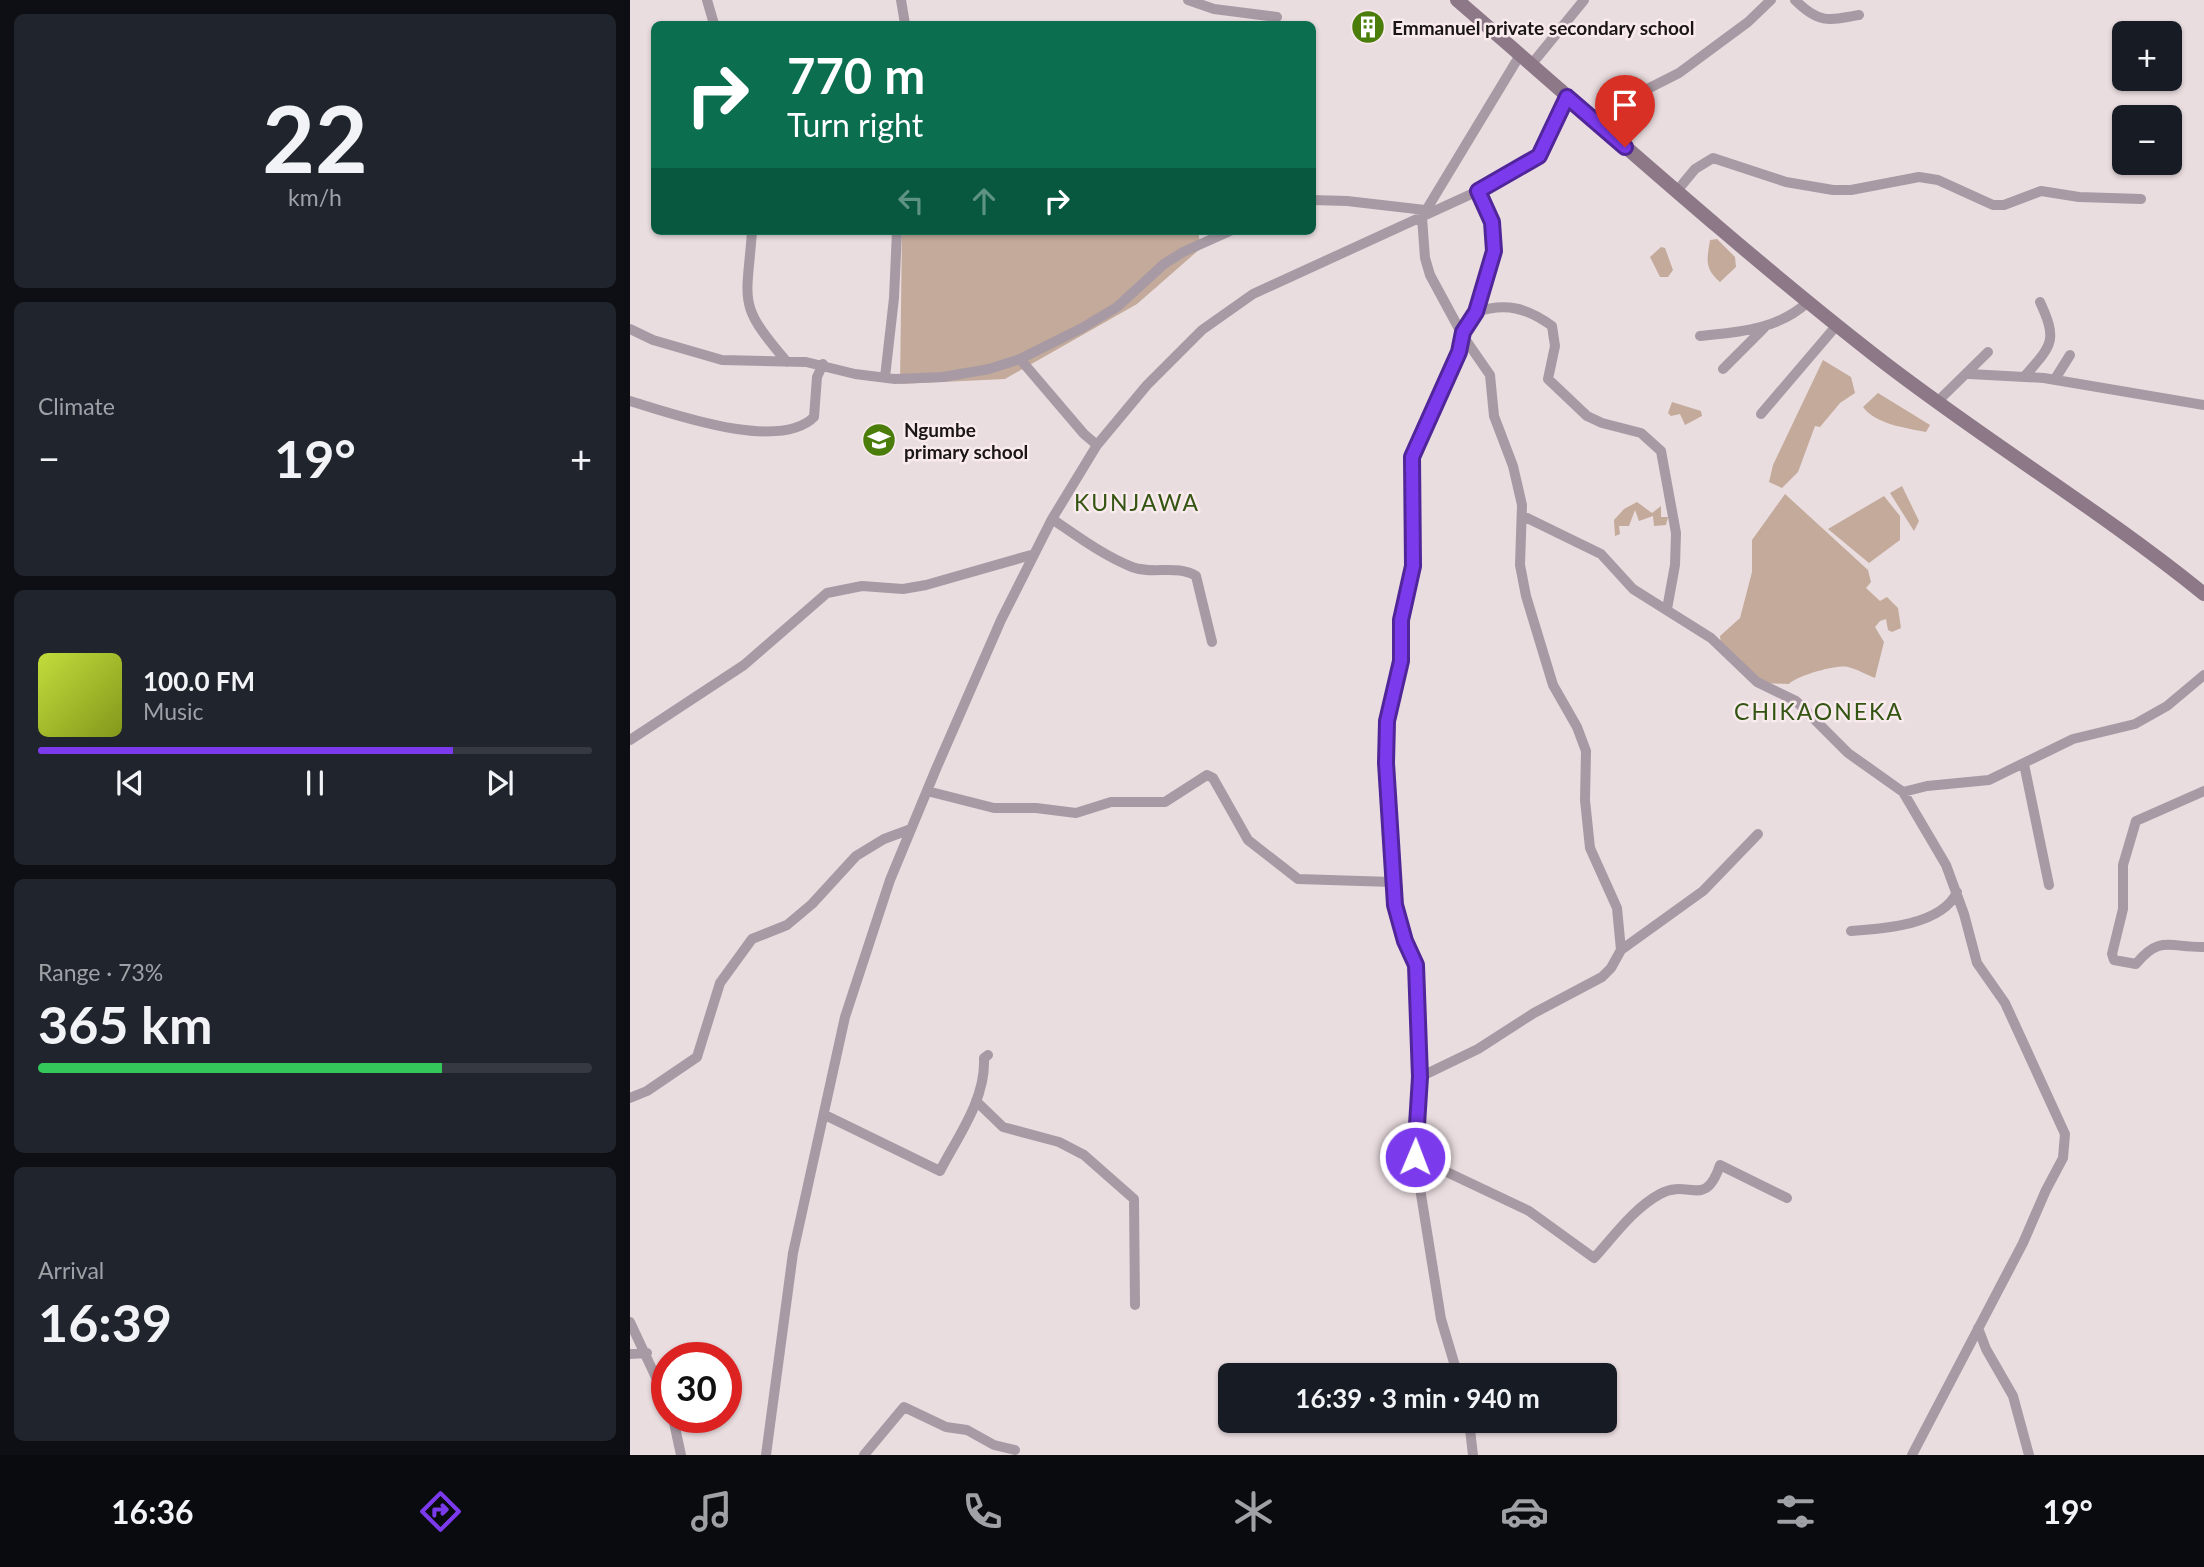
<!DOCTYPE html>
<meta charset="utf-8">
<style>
:root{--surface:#171b24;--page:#20242c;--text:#f1f3f6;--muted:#9ea1a6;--line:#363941;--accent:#7c3aed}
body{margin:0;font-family:Lato,sans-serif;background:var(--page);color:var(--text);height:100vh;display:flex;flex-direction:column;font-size:26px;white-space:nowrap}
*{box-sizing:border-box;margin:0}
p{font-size:23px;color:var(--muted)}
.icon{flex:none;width:38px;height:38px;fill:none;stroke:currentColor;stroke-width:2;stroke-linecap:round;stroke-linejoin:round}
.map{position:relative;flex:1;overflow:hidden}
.details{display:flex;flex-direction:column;gap:14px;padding:14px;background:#0d0f14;width:630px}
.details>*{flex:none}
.banner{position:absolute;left:21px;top:21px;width:665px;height:214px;border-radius:10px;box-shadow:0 2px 5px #0004;background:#0b6e4f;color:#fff;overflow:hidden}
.fabs{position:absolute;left:1482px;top:21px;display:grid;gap:14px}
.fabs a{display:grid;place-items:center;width:70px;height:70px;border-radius:10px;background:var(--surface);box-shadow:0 2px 5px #0004;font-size:35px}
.speed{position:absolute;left:21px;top:1342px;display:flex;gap:14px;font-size:35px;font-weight:700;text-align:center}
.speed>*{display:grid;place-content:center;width:91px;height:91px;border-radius:50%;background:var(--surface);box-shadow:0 2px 5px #0004;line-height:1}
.speed .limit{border:10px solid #d22;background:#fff;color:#111}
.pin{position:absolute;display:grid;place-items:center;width:60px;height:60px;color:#fff;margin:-72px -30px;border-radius:50% 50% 50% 0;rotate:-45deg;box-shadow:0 0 7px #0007}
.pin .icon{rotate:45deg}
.me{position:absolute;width:77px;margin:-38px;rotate:1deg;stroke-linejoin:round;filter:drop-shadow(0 0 5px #0008)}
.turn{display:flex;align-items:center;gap:24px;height:147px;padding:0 21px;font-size:32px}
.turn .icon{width:91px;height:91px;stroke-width:2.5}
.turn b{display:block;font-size:49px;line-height:60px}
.lanes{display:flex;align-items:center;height:66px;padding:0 21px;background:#0003;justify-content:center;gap:35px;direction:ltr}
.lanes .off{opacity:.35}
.big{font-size:52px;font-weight:700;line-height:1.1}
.details .widget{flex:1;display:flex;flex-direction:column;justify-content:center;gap:10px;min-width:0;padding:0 24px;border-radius:10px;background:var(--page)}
.details .dial{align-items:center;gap:0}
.dial b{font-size:91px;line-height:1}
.song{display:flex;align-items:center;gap:21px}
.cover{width:84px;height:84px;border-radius:10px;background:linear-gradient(135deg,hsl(70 70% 55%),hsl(70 70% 35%))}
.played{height:7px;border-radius:4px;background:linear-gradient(90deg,var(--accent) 75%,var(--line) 75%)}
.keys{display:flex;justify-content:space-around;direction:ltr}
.heat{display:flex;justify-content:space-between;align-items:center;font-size:38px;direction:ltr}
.charge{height:10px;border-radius:5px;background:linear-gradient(90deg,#34c759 73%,var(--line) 0)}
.trip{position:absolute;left:588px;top:1363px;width:399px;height:70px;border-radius:10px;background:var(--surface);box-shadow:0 2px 5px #0004;font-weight:700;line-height:70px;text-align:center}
.tab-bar{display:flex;height:112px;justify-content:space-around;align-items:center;background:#090b0e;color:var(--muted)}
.tab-bar .icon{width:49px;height:49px}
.tab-bar .current{color:var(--accent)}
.tab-bar b{font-size:32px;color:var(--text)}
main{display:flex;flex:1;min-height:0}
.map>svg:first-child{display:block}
</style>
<main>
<section class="details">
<div class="widget dial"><b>22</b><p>km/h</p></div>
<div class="widget"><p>Climate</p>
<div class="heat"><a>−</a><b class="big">19°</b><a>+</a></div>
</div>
<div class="widget">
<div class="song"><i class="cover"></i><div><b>100.0 FM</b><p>Music</p></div></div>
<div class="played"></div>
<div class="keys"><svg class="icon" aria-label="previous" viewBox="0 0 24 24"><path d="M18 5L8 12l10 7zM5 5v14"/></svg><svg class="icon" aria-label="pause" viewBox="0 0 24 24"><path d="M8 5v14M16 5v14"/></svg><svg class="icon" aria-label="next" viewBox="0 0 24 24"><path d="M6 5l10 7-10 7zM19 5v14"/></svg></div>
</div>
<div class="widget"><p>Range · 73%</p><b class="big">365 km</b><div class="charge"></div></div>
<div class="widget"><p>Arrival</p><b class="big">16:39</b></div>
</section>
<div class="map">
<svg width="1574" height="1455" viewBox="0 0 1574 1455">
<rect width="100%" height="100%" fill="#eadde0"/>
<!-- green -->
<path fill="#c3aa9a" d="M 272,231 L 568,231 L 571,248 L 507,304 L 375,379 L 270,384 Z
M 1087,239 L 1105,257 L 1106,267 L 1090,282 C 1074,268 1077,260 1080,240 Z
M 1031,247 L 1035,248 L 1043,270 L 1038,277 L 1030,277 L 1020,257 Z
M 1193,360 L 1221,377 L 1225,393 L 1210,403 L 1190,427 L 1185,426 L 1168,472 L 1152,488 L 1139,482 L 1143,465 Z
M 1248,393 L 1300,425 L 1296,432 C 1276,428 1245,424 1233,407 Z
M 1042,402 L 1071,411 L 1072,416 L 1055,425 L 1050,414 L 1041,416 L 1038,413 Z
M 1272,486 L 1289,521 L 1284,531 L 1260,493 Z
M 1155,494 L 1238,570 L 1241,582 L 1236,588 L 1250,601 L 1257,597 L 1268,608 L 1271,628 L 1262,632 L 1258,630 L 1256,619 L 1250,621 L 1245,627 L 1254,642 L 1245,678 C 1237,675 1227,669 1218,667 C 1207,664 1166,676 1159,684 L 1132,683 L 1091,645 L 1090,636 L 1110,618 L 1122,572 L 1122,540 Z
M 1254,496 L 1270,516 L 1270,540 L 1239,563 L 1198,529 Z
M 1007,502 L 1022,513 L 1031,506 L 1031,517 L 1038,517 L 1036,525 L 1024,526 L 1023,516 L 1009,521 L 1005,510 L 999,526 L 989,526 L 990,534 L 985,536 L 984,520 L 994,509 Z"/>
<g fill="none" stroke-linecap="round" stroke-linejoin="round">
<!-- street -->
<path stroke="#a89aa4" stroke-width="10" d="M 77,0 L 84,24
M 271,0 L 275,24
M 558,0 L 584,9 L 647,17
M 1165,0 C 1188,23 1197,21 1229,15
M 901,65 L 954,0
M 960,118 L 1049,73 L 1118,22 L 1141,0
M 1046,192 L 1065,169 L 1083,158 L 1156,182 L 1203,190 L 1221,190 L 1289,177 L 1308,180 L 1363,205 L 1374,205 L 1411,191 L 1449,197 L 1511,199
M 682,200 L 717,201 L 795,210
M 122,231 C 117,303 106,303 157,362
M 846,312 C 876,302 897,308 922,326 L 925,346 L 918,379 L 957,416 L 972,423 L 1011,433 L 1031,451 L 1046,533 L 1045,565 L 1037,609
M 0,329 L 23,340 L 92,360 L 176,362 L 225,374 L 265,379 L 313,377 L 359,369 L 390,359 L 454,434 L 467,445
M 833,332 C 849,312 869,259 865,232 C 863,218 854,204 848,191
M 833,336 L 860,375 L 864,416 L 883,466 L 892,505 L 890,565 L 896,596 L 923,685 L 947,727 L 956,751 L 955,800 L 960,848 L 987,908 L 991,950
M 1070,336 C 1110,332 1147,330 1178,302
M 390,359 L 452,328 L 487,307 L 534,264 L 553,252 L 600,231
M 1093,369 L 1134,328
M 1339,374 L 1414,378 L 1574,405
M 1395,376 C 1422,345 1428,341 1410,302
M 255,377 L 264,298 L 267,231
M 1425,379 L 1440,355
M 0,401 C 43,414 149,452 184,417 L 187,377 L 193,364
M 1308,401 L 1358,352
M 1131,414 L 1207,325
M 893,516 L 971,554 L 1003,589 L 1081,638 L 1127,682 L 1166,701 L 1218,753 L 1273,792 L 1316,865 L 1334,914 L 1347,963 L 1375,1003 L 1435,1134 L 1433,1158 L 1416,1190 L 1393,1243 L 1282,1455
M 422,519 C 447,536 474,556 502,567 C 522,575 548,564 566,576 L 582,642
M 0,740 L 114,665 L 197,593 L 232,586 L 273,589 L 296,585 L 401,555
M 1394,764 L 1419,885
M 297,791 L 364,808 L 406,808 L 446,813 L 481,802 L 535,802 L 577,775 L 583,778 L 618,840 L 668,879 L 762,882
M 1574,791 L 1506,821 L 1493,865 L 1493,909 L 1482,954 L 1484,960 L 1506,964 C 1530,934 1541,948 1574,947
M 1273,792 L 1297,786 L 1359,780 L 1443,739 L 1505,724 L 1537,706 L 1574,675
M 1221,931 C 1253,929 1312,925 1327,892
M 790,1077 L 848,1049 L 904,1013 L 972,977 L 981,968 L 991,950 L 1073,891 L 1128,834
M 0,1098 L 17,1091 L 67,1057 L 90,983 L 122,939 L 157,925 L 182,904 L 226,856 L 254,839 L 281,829
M 346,1101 L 373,1127 L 429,1142 L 454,1155 L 504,1199 L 505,1305
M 195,1115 L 310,1171 C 328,1136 356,1099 354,1058 L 358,1055
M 785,1157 L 899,1211 L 964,1258 C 984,1236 1004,1208 1030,1194 C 1059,1178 1075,1210 1090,1165 L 1157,1198
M 0,1322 L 37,1401
M 1348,1328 L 1356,1349 L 1383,1396 L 1399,1455
M 0,1354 L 17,1353
M 828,1376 L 811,1319 L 785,1157 L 790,1077 L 786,965 L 775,941 L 765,905 L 756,763 L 757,721 L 771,661 L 771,620 L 784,566 L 782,457 L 833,336 L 800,275 L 795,258 L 792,217 L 890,55
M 43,1418 L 51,1455
M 839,1421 L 843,1455
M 136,1455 L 163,1253 L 215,1017 L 260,880 L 306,769 L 371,620 L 422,519 L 467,445 L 517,385 L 572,330 L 623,294 L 848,191 L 907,158 L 937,97
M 234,1455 L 274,1407 L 316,1427 L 337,1430 L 364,1445 L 385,1450"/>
<!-- secondary -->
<path stroke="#8c7887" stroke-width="14" d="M 827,0 C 965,119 1100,242 1243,354 C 1350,438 1468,508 1574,594"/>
</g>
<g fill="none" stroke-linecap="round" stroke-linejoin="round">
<!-- route casing -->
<g stroke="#51269a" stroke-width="18">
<path id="route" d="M 785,1157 L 790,1077 L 786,965 L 775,941 L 765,905 L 756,763 L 757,721 L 771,661 L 771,620 L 783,566 L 782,457 L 829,352 L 833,332 L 846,312 L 864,251 L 862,222 L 848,191 L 909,156 L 937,97 L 995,147"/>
</g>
<!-- route -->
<use href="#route" stroke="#7c3aed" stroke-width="12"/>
</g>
<!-- icons -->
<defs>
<g id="building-disc" transform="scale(1.75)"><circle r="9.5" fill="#4b7d0a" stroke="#f8eaed"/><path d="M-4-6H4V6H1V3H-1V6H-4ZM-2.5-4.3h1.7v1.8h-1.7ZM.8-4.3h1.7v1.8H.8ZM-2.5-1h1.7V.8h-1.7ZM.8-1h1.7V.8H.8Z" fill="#fff"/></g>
<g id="school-disc" transform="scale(1.75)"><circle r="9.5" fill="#4b7d0a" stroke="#f8eaed"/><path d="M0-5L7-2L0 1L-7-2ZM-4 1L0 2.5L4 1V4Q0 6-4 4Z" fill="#fff"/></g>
</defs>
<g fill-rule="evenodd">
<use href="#building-disc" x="738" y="27"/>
<use href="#school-disc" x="249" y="440"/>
</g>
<g text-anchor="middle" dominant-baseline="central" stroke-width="5" stroke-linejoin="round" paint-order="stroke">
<!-- poi labels -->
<g font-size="19" font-weight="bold" fill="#1a1516" stroke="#f8eaed" text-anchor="start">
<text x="762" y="27">Emmanuel private secondary school</text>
<text x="274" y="429">Ngumbe<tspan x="274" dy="22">primary school</tspan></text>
</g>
<!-- quarter labels -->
<g font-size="23" letter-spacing="2" fill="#345412" stroke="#f8eaed">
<text x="507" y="502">KUNJAWA</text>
<text x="1189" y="711">CHIKAONEKA</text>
</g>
</g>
</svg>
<div class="fabs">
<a>+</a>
<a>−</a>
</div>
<div class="speed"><div class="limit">30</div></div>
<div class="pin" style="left:995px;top:147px;background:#d93025"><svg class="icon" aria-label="arrive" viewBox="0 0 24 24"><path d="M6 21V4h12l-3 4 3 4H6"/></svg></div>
<svg class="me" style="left:785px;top:1157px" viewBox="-20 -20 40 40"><circle r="17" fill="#7c3aed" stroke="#fff" stroke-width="3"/><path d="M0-11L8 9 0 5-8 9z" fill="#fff"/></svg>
<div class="trip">16:39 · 3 min · 940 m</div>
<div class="banner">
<div class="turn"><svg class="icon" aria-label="right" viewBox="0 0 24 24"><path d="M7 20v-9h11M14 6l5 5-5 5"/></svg><div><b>770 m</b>Turn right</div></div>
<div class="lanes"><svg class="icon off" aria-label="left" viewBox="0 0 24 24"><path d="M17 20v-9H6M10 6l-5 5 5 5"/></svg><svg class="icon off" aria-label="ahead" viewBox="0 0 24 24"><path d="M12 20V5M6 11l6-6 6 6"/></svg><svg class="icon" aria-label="right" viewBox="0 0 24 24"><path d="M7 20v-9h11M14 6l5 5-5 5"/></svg></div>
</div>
</div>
</main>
<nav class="tab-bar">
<b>16:36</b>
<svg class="icon current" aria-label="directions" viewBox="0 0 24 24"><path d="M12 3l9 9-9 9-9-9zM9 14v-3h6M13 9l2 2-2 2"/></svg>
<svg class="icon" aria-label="music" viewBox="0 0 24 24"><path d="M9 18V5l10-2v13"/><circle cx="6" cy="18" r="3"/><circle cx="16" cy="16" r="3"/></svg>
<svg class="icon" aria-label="phone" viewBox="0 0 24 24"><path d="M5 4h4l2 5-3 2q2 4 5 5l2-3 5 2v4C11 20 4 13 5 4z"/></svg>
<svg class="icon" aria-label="climate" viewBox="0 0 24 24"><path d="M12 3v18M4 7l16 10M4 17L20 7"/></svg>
<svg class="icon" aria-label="car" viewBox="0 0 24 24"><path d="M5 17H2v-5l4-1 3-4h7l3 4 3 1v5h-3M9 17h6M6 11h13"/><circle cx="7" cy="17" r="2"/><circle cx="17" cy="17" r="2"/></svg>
<svg class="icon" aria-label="filters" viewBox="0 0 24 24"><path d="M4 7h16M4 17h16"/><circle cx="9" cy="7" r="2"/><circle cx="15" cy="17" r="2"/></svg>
<b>19°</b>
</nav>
